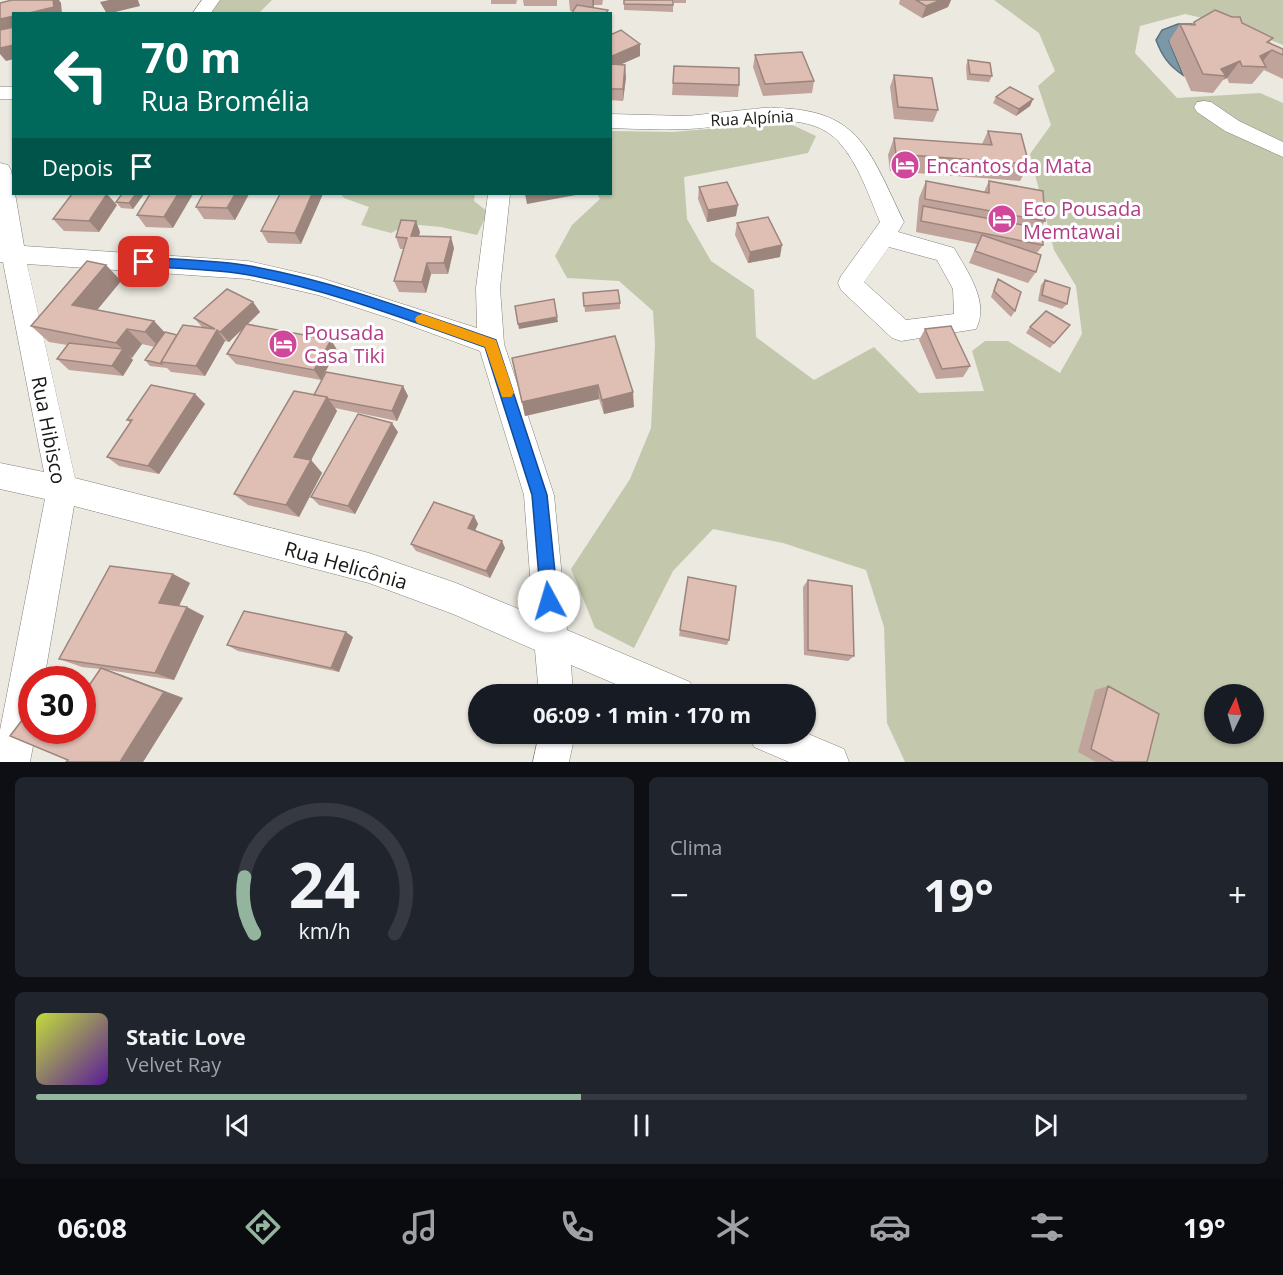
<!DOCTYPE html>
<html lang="pt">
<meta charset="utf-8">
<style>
:root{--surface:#171b24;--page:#20242c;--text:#f1f3f6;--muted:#9ea1a6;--line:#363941;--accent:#93b49d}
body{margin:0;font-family:"Open Sans",sans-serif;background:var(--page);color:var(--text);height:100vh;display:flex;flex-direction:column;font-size:22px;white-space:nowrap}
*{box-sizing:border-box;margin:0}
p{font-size:20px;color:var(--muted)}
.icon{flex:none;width:33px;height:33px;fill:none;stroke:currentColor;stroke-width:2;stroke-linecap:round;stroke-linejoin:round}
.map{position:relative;height:762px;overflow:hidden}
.details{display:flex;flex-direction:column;gap:15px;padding:15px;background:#0d0f14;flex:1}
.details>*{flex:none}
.guide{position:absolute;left:12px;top:12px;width:600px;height:183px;border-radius:0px;box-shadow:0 2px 4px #0004;background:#00695c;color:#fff;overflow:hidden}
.needle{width:39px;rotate:5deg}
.tools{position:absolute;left:1204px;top:684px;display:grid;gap:12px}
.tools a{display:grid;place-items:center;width:60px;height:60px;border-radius:50%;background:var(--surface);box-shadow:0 2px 4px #0004;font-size:30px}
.speed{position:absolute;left:18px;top:666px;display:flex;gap:12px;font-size:30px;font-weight:700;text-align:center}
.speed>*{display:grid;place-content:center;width:78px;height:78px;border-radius:50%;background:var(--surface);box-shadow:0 2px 4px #0004;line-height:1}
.speed .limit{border:9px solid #d22;background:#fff;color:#111}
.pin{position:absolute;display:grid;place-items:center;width:51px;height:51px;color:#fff;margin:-26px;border-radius:12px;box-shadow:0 3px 9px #0006}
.me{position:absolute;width:66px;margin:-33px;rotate:354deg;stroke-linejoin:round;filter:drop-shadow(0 0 4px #0008)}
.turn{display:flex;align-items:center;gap:21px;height:126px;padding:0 30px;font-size:27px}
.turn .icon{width:78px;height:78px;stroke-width:2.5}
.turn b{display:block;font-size:42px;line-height:51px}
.then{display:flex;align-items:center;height:57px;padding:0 30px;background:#0003;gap:12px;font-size:22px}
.big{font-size:45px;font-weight:700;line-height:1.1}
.details .widget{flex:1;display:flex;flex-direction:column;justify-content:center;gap:9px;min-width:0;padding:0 21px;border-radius:9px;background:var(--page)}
.details .dial{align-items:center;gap:0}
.dial svg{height:156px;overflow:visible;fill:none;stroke:var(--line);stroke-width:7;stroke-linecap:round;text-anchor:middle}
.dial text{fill:var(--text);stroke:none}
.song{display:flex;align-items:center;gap:18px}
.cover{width:72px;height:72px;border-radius:9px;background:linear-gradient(135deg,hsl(70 70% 55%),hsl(270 70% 35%))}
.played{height:6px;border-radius:3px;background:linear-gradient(90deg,var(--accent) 45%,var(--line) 45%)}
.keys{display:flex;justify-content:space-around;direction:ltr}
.heat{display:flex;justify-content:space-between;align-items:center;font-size:33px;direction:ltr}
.details .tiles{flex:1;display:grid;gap:15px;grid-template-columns:1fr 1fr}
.widget:last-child{grid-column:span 2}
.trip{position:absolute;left:468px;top:684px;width:348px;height:60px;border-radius:30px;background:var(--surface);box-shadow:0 2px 4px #0004;font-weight:700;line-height:60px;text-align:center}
.dock{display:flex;height:96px;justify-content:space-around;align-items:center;background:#090b0e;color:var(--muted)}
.dock .icon{width:42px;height:42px}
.dock .on{color:var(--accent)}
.dock b{font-size:27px;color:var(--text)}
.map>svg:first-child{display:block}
</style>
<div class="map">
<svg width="1283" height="762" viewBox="0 0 1283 762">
<rect width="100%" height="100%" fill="#ebe9e0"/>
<!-- green -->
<path fill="#c3c8ac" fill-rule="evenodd" d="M 219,0 L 272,0 L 259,13 L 210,14 Z
M 994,0 L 1283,0 L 1283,45 L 1237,26 L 1185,14 L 1140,26 L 1135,53 L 1177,98 L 1260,93 L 1283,103 L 1283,762 L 905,762 L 887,723 L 884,627 L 866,570 L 783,543 L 713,529 L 673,571 L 634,648 L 595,628 L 571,569 L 630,479 L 651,428 L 655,345 L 653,311 L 619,281 L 567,278 L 555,256 L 572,225 L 600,199 L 597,194 L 610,194 L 611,131 L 673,132 L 786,122 L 816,136 L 808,153 L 684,177 L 687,219 L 711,261 L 754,290 L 756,337 L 814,380 L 874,347 L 919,393 L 984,391 L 972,351 L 985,341 L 1008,341 L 1060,373 L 1082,334 L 1076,286 L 1054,250 L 1030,154 L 1051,125 L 1038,86 L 1055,71 L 1039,33 ZM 1215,694 L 1254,694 L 1254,734 L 1215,734 Z
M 341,194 L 475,194 L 474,201 L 488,212 L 477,235 L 441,227 L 408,224 L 391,233 L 361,225 L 369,207 L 344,198 Z"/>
<!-- water -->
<path fill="#7b98a9" stroke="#5d717c" stroke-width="1.5" d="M 1178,24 L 1207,24 L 1169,41 L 1183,75 C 1169,66 1162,56 1156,40 L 1162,30 Z"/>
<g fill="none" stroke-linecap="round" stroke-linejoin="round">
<!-- minor casing -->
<g stroke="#838179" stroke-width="1">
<path id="minor" d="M 202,0 L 220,0 L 210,14 L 192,14 Z
M 0,87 L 14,87 L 14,99 L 0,99 Z
M 1204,101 L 1211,102 L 1239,121 L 1283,142 L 1283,157 L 1225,131 L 1197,112 L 1194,107 L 1197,102 Z
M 763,108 C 859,106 867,146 904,222 L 898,232 L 954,248 C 967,271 990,302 976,329 L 901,341 L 892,338 L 841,290 L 838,283 L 841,276 L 880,222 C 868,194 859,164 838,141 C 804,105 732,127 688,129 C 662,130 636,129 610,128 L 610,114 L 687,116 ZM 889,247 L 937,260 L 953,289 L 954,314 L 906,320 L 864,282 Z
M 0,163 L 8,165 L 11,170 L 24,246 L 248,261 L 318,277 L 477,328 L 476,288 L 488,194 L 510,194 L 500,288 L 504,344 L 554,495 L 567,630 L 690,682 L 695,694 L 639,694 L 571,665 L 573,694 L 539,694 L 535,650 L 453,614 L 369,583 L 74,506 L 44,680 L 32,680 L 32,730 L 36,730 L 30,762 L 0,762 L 0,730 L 45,499 L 0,489 L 0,463 L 44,472 L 3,262 L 0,262 ZM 27,264 L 248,279 L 318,295 L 395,320 L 480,351 L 524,495 L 533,615 L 456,583 L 369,553 L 75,478 Z
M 806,733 L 844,749 L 849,762 L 789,762 L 754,747 L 749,734 Z
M 539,734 L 575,734 L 569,762 L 533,762 Z"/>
</g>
<!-- minor -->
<use href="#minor" fill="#fff" fill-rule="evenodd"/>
</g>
<!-- wall -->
<path fill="#c0a39a" d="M 491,0 L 517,0 L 516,4 L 491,4 Z
M 523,0 L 557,0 L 557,6 L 524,6 Z
M 569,0 L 603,0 L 602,5 L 594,5 L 594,8 L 573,11 L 570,11 Z
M 673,0 L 673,12 L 624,10 L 624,4 Z
M 674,0 L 686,0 L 686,3 L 674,3 Z
M 900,0 L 951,0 L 948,7 L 922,18 L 899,4 Z
M 1194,22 L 1242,23 L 1273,38 L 1269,43 L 1283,49 L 1283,79 L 1264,70 L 1252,84 L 1229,83 L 1227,78 L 1223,80 L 1213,93 L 1191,91 L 1169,41 L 1180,24 L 1192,24 Z
M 610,35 L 640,56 L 620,65 L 626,77 L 623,101 L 610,100 Z
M 755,55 L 814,81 L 812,93 L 763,96 L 753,67 Z
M 968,60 L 992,76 L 989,82 L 967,80 L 966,66 Z
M 674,66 L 739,85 L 738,97 L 672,95 Z
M 894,75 L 938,110 L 933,122 L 894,119 L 890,87 Z
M 996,97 L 1033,99 L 1030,106 L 1016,116 L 993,103 Z
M 988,131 L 1029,164 L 1020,181 L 890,171 L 888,155 L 894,138 L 982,144 Z
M 926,181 L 984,192 L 989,181 L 1045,221 L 1040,228 L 1043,245 L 1037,253 L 1036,272 L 1028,283 L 969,263 L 977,244 L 916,232 L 919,198 Z
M 699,187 L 736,216 L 707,222 L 698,199 Z
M 122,194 L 144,194 L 133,209 L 121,208 L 116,202 Z
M 150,194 L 173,228 L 146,227 L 137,215 Z
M 249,194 L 235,220 L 204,219 L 196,207 Z
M 280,194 L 301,244 L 268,243 L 261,231 Z
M 117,205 L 99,232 L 64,231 L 53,219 Z
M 737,223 L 780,257 L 748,263 L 735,235 Z
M 420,232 L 419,236 L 454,248 L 448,274 L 431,274 L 426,293 L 399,292 L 394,281 L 404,249 L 400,249 L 396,237 Z
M 106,265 L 121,281 L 97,310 L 154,321 L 165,333 L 177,335 L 202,327 L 194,318 L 253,302 L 260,312 L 247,325 L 331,340 L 337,350 L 321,380 L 236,364 L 227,354 L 242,329 L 229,342 L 225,341 L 205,376 L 171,372 L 167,368 L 150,366 L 145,360 L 155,347 L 142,344 L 131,358 L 133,360 L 123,376 L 69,370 L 57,359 L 67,345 L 49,342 L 31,326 Z
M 998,279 L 1015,311 L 1011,317 L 991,297 L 995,285 Z
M 1045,280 L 1067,304 L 1062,309 L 1038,301 L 1041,285 Z
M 583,293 L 620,303 L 620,309 L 585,312 Z
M 1070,325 L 1050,348 L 1026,333 L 1030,327 Z
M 925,329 L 970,366 L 963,377 L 936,379 L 919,340 Z
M 615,336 L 634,407 L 604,414 L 599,399 L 525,416 L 522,402 Z
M 403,386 L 408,396 L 397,421 L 335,408 L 337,411 L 311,460 L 322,473 L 299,517 L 248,505 L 234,494 L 314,395 Z
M 195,394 L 205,404 L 159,474 L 119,466 L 107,457 L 131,423 L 127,420 Z
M 398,432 L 355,514 L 319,505 L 311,497 Z
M 474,516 L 478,524 L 475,531 L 505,548 L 490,578 L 416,551 L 411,544 Z
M 173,574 L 190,583 L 179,606 L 204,616 L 174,680 L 108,670 L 183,698 L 143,762 L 66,762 L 68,760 L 88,688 L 100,669 L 82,667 L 59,659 Z
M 688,577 L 729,640 L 727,645 L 679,636 Z
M 808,580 L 854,656 L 848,661 L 804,655 L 803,587 Z
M 353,637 L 339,672 L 238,651 L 227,645 Z
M 1108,686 L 1147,762 L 1096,762 L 1078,752 L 1095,690 Z"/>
<!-- shaded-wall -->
<path fill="#9c857d" d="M 53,0 L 59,0 L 61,3 L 62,14 L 25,14 Z
M 109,0 L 138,0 L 140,6 L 107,14 L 100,2 Z
M 592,0 L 594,0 L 594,5 L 593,12 Z
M 941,0 L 951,0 L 948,7 L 922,18 L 926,6 Z
M 14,16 L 14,30 L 0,33 L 0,19 Z
M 640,44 L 640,56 L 610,69 L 610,57 Z
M 14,45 L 14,59 L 6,61 L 0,54 L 0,48 Z
M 1272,50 L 1259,66 L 1260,56 Z
M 1240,61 L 1227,78 L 1223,80 L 1226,76 L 1221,69 Z
M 625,65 L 626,77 L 623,101 L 623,89 Z
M 1033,99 L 1030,106 L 1016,116 L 1019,109 Z
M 107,194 L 117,205 L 99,232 L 89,221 Z
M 136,194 L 144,194 L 133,209 L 129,203 Z
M 178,194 L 193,194 L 173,228 L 164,217 Z
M 235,194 L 249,194 L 235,220 L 227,208 Z
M 312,194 L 323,194 L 301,244 L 295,233 Z
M 525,194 L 576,194 L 576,195 L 527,204 Z
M 738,205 L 736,216 L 707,222 L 708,210 Z
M 416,221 L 420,232 L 415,247 L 411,236 Z
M 451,237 L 454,248 L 448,274 L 444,263 Z
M 782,245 L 780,257 L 748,263 L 750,252 Z
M 427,263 L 431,274 L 426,293 L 422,282 Z
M 106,265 L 121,281 L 88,321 L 72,305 Z
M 253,302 L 260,312 L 229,342 L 220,332 Z
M 557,317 L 558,322 L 519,329 L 518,324 Z
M 154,321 L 168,336 L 160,348 L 145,332 Z
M 127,329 L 142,344 L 132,358 L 116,343 Z
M 217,330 L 225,341 L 205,376 L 196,366 Z
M 331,340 L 337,350 L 321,380 L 314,370 Z
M 123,349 L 133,360 L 123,376 L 112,366 Z
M 598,385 L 599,399 L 525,416 L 522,402 Z
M 403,386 L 408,396 L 397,421 L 392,411 Z
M 633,392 L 634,407 L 604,414 L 602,400 Z
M 195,394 L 205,404 L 159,474 L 148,466 Z
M 327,397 L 337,411 L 306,470 L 294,457 Z
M 392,423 L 398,432 L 355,514 L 348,506 Z
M 311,460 L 322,473 L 299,517 L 286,505 Z
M 474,516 L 478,524 L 472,536 L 468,528 Z
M 502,541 L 505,548 L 490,578 L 486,571 Z
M 173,574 L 190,583 L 176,612 L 159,603 Z
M 187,607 L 204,616 L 174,680 L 155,673 Z
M 346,632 L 353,637 L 339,672 L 331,668 Z
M 101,668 L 122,675 L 183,698 L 143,762 L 120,762 Z"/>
<!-- building -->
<path fill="#dfbeb3" stroke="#9c857d" stroke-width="1.5" d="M 12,0 L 53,0 L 54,7 L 25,14 L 14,14 L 14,16 L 0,19 L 0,3 Z
M 624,0 L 673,0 L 673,5 L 624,4 Z
M 916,0 L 941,0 L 926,6 Z
M 577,5 L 608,10 L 606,14 L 571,14 Z
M 1215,10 L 1232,17 L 1240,17 L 1242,23 L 1273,38 L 1267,42 L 1283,49 L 1283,55 L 1272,50 L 1260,56 L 1266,67 L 1242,66 L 1240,61 L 1221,69 L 1226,76 L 1203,74 L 1180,24 L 1195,25 L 1194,22 Z
M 14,27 L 14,45 L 0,48 L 0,30 Z
M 621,30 L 640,44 L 610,57 L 610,35 Z
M 802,52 L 814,81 L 765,84 L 755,55 Z
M 968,60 L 990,63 L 992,76 L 970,74 Z
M 610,64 L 625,65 L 623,89 L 610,89 Z
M 674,66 L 739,68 L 739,85 L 673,83 Z
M 894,75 L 932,78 L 938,110 L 898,107 Z
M 1010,87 L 1033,99 L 1019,109 L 996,97 Z
M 988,131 L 1021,134 L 1029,164 L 896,154 L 894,138 L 992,145 Z
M 926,181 L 989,193 L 989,181 L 1043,191 L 1045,221 L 925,199 Z
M 727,182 L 738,205 L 708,210 L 699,187 Z
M 72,194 L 107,194 L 89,221 L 53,219 Z
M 122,194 L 136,194 L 129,203 L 116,202 Z
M 150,194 L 178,194 L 164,217 L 137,215 Z
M 203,194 L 235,194 L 227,208 L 196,207 Z
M 280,194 L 312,194 L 295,233 L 261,231 Z
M 923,206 L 1043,229 L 1043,245 L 921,221 Z
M 768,217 L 782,245 L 750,252 L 737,223 Z
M 401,220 L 416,221 L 411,236 L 451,237 L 444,263 L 427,263 L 422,282 L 394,281 L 407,238 L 396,237 Z
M 982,235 L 1041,255 L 1036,272 L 975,251 Z
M 87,261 L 106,265 L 72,305 L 154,321 L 145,332 L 127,329 L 116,343 L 31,326 Z
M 998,279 L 1021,292 L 1015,311 L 994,291 Z
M 1045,280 L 1070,288 L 1067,304 L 1042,295 Z
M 227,289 L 253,302 L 220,332 L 217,330 L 196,366 L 161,362 L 183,325 L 215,329 L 194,318 Z
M 618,290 L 620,303 L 584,306 L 583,293 Z
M 554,299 L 557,317 L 518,324 L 515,306 Z
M 1046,311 L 1070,325 L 1054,343 L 1030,327 Z
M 246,324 L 331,340 L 314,370 L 227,354 Z
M 951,326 L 970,366 L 942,369 L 925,329 Z
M 165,332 L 177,335 L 161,362 L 162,364 L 145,360 Z
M 615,336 L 633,392 L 602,400 L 598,385 L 522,402 L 512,358 Z
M 69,343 L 123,349 L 112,366 L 57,359 Z
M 326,372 L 403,386 L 392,411 L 328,399 L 327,397 L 314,395 Z
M 151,385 L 195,394 L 148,466 L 107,457 L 132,420 L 127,420 Z
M 294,391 L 327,397 L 294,457 L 311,460 L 286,505 L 234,494 Z
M 358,414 L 392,423 L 348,506 L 311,497 Z
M 434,502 L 474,516 L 468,528 L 502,541 L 486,571 L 411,544 Z
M 110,566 L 173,574 L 159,603 L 187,607 L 155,673 L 59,659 Z
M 688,577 L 736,586 L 729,640 L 680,630 Z
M 808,580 L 852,586 L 854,656 L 808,650 Z
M 244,611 L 346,632 L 331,668 L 227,645 Z
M 101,668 L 164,692 L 120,762 L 66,762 L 68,760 L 10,736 L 32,707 L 32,730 L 82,730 L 82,688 L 86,690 Z
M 53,677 L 60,680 L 51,680 Z
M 1108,686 L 1159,714 L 1147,762 L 1114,762 L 1091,749 Z"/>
<!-- route -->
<path fill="#1a73e8" stroke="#114b97" stroke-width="1.5" d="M 144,257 C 179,260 215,260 250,266 C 334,281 415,312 496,340 L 547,495 L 558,601 L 555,607 L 549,609 L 544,607 L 541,601 L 532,495 L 485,347 C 408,320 330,290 249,275 C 215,269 179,269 144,266 L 138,262 Z"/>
<!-- slow -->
<path fill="#f59e0b" d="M 422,314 L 496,340 L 514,393 L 511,397 L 502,397 L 485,347 L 417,323 L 415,319 L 417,316 Z"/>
<!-- icons -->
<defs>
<g id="hotel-disc" transform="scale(1.5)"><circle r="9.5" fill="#d1479c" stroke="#fff"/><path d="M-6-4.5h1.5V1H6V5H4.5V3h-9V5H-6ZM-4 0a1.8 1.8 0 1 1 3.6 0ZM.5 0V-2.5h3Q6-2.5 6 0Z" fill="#fff"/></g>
</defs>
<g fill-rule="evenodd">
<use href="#hotel-disc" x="905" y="165"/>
<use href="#hotel-disc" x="1002" y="219"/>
<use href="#hotel-disc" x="283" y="344"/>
</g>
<g text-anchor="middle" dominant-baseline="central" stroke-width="6" stroke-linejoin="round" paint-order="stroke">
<!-- far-street labels -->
<g font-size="16" fill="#171714" stroke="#fff">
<text transform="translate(752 118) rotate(-3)">Rua Alpínia</text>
</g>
<!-- hotel labels -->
<g font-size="20" fill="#b23c85" stroke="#fff" text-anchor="start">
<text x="926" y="165">Encantos da Mata</text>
<text x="1023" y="208">Eco Pousada<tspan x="1023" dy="23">Memtawai</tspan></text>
<text x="304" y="332">Pousada<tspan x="304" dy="23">Casa Tiki</tspan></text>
</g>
<!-- street labels -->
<g font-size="20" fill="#171714" stroke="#fff">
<text transform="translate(49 430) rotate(79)">Rua Hibisco</text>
<text transform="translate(346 565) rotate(16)">Rua Helicônia</text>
</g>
</g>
</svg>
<div class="tools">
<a><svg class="needle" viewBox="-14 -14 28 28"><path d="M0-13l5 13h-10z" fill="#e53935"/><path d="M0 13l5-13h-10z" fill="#9ea1a6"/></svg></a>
</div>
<div class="speed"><div class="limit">30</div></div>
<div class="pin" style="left:144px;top:262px;background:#d93025"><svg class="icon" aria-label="arrive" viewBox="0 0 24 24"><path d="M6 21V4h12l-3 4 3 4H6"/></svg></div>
<svg class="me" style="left:549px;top:601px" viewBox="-20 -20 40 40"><circle r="19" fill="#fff"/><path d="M0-13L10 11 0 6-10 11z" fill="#1a73e8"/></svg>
<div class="trip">06:09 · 1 min · 170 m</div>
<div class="guide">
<div class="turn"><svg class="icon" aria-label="left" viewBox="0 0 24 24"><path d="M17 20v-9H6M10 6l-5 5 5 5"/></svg><div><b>70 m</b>Rua Bromélia</div></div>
<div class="then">Depois<svg class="icon" aria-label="arrive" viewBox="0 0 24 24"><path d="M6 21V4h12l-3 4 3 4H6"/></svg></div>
</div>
</div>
<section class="details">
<div class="tiles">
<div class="widget dial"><svg viewBox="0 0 100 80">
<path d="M14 69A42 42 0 1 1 86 69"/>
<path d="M14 69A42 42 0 0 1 9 40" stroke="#93b49d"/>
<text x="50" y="56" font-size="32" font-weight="700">24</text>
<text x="50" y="72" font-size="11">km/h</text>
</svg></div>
<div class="widget"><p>Clima</p>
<div class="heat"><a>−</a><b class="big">19°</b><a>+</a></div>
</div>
<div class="widget">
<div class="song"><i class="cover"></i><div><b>Static Love</b><p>Velvet Ray</p></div></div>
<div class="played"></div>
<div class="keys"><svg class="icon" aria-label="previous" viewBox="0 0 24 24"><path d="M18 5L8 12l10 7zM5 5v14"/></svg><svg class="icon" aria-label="pause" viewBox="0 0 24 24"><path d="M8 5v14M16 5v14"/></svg><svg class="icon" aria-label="next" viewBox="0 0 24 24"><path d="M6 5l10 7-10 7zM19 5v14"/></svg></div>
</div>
</div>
</section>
<nav class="dock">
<b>06:08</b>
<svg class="icon on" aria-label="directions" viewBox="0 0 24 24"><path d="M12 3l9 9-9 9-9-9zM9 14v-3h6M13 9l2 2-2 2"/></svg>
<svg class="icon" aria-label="music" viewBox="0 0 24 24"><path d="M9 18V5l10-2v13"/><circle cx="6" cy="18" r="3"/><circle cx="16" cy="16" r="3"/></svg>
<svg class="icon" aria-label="phone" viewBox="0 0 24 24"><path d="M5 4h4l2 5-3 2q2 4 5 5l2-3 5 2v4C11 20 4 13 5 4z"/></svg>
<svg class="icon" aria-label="climate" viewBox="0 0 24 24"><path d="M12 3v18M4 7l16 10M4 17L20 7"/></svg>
<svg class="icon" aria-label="car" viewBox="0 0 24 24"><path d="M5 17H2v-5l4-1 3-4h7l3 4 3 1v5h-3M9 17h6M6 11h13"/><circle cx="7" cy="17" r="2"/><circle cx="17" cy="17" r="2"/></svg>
<svg class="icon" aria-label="filters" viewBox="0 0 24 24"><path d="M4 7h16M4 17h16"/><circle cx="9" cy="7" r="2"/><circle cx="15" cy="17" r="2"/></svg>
<b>19°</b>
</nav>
